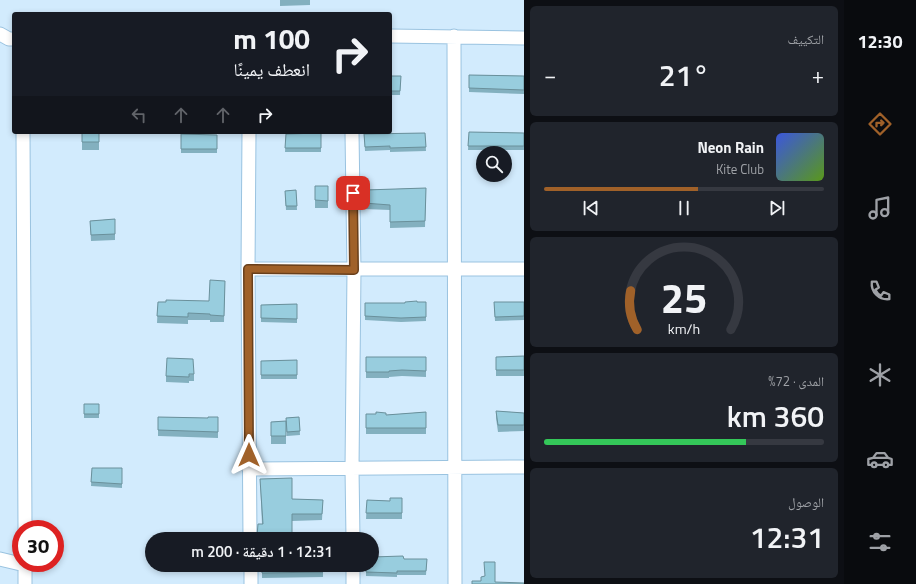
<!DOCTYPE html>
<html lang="ar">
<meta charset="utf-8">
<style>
:root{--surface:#171b24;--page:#20242c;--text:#f1f3f6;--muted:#9ea1a6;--line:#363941;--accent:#a06129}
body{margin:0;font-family:"Titillium Web","Noto Naskh Arabic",sans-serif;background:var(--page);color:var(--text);direction:rtl;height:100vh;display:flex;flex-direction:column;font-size:15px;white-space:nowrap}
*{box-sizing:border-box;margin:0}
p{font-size:13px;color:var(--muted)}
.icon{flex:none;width:22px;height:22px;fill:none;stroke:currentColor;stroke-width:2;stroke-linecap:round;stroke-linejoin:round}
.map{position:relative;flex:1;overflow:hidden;direction:ltr}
.details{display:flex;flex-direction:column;gap:6px;padding:6px;background:#0d0f14;width:320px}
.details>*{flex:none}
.top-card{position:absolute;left:12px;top:12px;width:380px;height:122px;border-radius:4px;box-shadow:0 2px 6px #0003;direction:rtl;background:#171b24;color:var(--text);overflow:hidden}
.buttons{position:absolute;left:476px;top:146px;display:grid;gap:8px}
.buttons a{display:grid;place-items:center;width:36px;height:36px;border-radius:50%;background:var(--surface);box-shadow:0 2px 6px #0003;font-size:20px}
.speed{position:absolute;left:12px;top:520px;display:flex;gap:8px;font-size:20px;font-weight:700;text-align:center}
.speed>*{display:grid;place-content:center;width:52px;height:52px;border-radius:50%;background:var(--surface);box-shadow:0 2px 6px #0003;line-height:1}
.speed .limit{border:6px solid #d22;background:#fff;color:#111}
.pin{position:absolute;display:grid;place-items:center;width:34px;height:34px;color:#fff;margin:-17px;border-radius:8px;box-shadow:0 2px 6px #0006}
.me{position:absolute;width:44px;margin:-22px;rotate:0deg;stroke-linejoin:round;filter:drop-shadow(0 0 3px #0008)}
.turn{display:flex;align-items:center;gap:14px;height:84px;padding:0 16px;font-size:18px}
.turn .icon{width:52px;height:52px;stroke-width:2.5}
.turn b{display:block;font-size:28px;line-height:34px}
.lanes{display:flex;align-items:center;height:38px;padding:0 16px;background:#0003;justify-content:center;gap:20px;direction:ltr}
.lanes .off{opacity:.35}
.big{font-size:30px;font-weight:600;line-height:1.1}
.details .widget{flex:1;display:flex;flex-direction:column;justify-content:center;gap:6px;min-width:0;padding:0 14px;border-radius:6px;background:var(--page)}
.details .dial{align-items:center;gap:0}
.dial svg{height:104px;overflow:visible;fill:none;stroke:var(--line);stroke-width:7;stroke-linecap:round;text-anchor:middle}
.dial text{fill:var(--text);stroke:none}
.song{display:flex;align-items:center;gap:12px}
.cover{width:48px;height:48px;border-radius:6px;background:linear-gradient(135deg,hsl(230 70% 55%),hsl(90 70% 35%))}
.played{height:4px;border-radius:2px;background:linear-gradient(90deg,var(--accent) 55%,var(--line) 55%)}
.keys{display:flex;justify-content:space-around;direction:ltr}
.heat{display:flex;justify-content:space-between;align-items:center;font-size:22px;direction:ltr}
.charge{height:6px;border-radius:3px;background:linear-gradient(90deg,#34c759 72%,var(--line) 0)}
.trip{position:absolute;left:145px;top:532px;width:234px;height:40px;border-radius:20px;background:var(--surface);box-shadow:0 2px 6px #0003;font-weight:600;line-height:40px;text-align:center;direction:rtl}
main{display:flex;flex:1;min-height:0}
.dock{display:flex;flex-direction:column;width:72px;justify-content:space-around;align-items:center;background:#090b0e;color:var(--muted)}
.dock .icon{width:28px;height:28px}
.dock .active{color:var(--accent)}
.dock b{font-size:18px;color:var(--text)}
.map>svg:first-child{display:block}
</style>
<main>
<nav class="dock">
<b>12:30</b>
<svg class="icon active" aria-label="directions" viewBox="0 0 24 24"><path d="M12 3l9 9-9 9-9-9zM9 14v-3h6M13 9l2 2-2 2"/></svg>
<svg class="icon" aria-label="music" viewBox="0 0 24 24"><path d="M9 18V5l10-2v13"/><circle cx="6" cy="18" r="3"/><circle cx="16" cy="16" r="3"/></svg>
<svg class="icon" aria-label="phone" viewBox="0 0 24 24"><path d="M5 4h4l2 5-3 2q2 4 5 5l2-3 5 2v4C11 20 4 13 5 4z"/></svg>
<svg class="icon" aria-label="climate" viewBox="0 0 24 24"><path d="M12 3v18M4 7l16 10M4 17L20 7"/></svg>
<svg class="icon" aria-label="car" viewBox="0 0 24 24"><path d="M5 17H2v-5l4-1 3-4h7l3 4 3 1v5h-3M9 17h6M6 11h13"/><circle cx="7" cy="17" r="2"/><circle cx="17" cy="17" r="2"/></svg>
<svg class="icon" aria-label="filters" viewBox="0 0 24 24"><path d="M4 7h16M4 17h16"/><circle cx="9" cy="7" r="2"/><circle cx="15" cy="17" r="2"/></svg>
</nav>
<section class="details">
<div class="widget"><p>التكييف</p>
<div class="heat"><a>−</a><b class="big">21°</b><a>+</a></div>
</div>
<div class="widget">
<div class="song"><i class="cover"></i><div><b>Neon Rain</b><p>Kite Club</p></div></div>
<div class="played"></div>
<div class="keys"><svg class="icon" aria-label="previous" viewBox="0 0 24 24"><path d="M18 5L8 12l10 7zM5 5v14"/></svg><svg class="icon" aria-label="pause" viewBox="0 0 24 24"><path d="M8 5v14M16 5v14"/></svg><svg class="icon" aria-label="next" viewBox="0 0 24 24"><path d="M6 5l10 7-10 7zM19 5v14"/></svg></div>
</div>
<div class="widget dial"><svg viewBox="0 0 100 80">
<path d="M14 69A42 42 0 1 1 86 69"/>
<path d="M14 69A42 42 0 0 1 9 39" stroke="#a06129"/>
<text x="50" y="56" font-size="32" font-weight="700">25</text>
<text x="50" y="72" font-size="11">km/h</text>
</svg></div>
<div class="widget"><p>المدى · 72%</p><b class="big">360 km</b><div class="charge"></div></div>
<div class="widget"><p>الوصول</p><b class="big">12:31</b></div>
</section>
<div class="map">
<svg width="524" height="584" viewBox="0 0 524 584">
<rect width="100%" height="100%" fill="#d2ebfd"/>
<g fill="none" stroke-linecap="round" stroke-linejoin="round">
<!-- minor casing -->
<g stroke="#9ac3e0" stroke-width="15">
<path id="minor" d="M 0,34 L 9,39 L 14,39
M 390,36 L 524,38
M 454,36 L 455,584
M 23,132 L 25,529
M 249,132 L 248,269 L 250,539
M 352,132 L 354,270 L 352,468 L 353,539
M 248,269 L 524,269
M 249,469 L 524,467
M 0,559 L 25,565
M 25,563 L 25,584
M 251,565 L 251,584
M 353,565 L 353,584"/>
</g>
<!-- minor -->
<use href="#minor" stroke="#fff" stroke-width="13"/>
</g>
<!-- wall -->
<path fill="#83b0bf" d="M 280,0 L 310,0 L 310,5 L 280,6 Z
M 469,75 L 524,76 L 524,94 L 469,92 Z
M 390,76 L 401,76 L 400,95 L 390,95 Z
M 82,132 L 99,132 L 99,150 L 82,150 Z
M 469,132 L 524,133 L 524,150 L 468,150 Z
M 321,133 L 321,152 L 285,152 L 286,134 Z
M 425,133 L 426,151 L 390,152 L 390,150 L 365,151 L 364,134 Z
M 181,134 L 217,135 L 217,153 L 181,153 Z
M 315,186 L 328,186 L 328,208 L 315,208 Z
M 426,188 L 425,227 L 390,228 L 390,210 L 364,209 L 365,190 Z
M 296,190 L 297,210 L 286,210 L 285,191 Z
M 115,219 L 115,240 L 91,241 L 90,221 Z
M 225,281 L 224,322 L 210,322 L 210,320 L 188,320 L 188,324 L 157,323 L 158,302 L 209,301 Z
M 417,302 L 426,302 L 426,321 L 401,322 L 365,320 L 365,303 L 405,303 Z
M 494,302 L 524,302 L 524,320 L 495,321 Z
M 297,304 L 297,323 L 261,322 L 261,305 Z
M 524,356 L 524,376 L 496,376 L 496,357 Z
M 366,357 L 426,357 L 426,377 L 402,376 L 389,377 L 389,378 L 366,378 Z
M 297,360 L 297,379 L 261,379 L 261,361 Z
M 194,374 L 194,381 L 189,381 L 189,383 L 166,382 L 166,376 Z
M 84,404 L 99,404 L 99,418 L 84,418 Z
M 496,411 L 524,413 L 524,431 L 498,432 L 496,418 Z
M 426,412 L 426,434 L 366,434 L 366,414 L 386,415 Z
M 158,417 L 208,418 L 218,417 L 218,438 L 158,436 Z
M 299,417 L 300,435 L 287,436 L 286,418 Z
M 286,421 L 286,444 L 271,444 L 271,422 Z
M 92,468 L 122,468 L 122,488 L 91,486 Z
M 260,479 L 292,499 L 323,500 L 322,520 L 292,521 L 292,539 L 257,539 L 258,524 L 262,524 Z
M 402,498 L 402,519 L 366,519 L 367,500 L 390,501 Z
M 404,559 L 427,559 L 426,575 L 397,575 L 397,577 L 366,576 L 366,565 Z
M 262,565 L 323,565 L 323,577 L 262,578 Z"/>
<!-- building -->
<path fill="#98cdde" stroke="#6a909b" d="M 469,75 L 524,76 L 524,90 L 469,88 Z
M 390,76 L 401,76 L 400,91 L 390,91 Z
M 82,132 L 99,132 L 99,142 L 82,142 Z
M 469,132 L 524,133 L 524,146 L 468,146 Z
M 321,133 L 321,148 L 285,148 L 286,134 Z
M 425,133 L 426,147 L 390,148 L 390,146 L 365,147 L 364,134 Z
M 181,134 L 217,135 L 217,149 L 181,149 Z
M 315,186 L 328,186 L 328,201 L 315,200 Z
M 426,188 L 425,221 L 390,222 L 390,205 L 364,203 L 365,190 Z
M 296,190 L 297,206 L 286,206 L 285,191 Z
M 115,219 L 115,234 L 91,235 L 90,221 Z
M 210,280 L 225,281 L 224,316 L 210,315 L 210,314 L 188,313 L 188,317 L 157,316 L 158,302 L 166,302 L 166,300 L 209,301 Z
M 417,301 L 417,302 L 426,302 L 426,317 L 401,318 L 365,316 L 365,303 L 405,303 L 405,302 Z
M 494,302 L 524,302 L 524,316 L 495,317 Z
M 297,304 L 297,319 L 261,318 L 261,305 Z
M 524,356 L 524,370 L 496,370 L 496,357 Z
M 366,357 L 426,357 L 426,371 L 402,370 L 389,371 L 389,372 L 366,372 Z
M 167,358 L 193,359 L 194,374 L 189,374 L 189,377 L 166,376 Z
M 297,360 L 297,375 L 261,375 L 261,361 Z
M 84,404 L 99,404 L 99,414 L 84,414 Z
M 496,411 L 524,413 L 524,425 L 498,425 Z
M 376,412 L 386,413 L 386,415 L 426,412 L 426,428 L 366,428 L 366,414 L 376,414 Z
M 158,417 L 208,418 L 208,417 L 218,417 L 218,432 L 158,430 Z
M 299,417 L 300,431 L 287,432 L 286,418 Z
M 286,421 L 286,436 L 271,436 L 271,422 Z
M 92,468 L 122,468 L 122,484 L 91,482 Z
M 292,478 L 292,499 L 323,500 L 322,514 L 292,514 L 292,535 L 257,536 L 258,524 L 263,524 L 260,479 Z
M 390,498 L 402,498 L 402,513 L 366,513 L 367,500 L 390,501 Z
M 403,556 L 404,559 L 427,559 L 426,571 L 397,571 L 397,573 L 366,572 L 366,565 L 372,565 L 372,557 Z
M 484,562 L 495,562 L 495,582 L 524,583 L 524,584 L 472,584 L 472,581 L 481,581 L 481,577 L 485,576 Z
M 262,565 L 323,565 L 323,572 L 262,573 Z"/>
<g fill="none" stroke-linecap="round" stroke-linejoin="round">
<!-- route casing -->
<g stroke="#683f1b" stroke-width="10">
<path id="route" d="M 249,455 L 248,269 L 354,270 L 353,193"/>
</g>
<!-- route -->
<use href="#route" stroke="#a06129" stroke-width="7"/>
</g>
</svg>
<div class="buttons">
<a><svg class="icon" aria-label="search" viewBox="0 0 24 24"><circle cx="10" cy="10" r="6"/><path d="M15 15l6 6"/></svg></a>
</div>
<div class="speed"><div class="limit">30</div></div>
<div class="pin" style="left:353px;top:193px;background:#d93025"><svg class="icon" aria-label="arrive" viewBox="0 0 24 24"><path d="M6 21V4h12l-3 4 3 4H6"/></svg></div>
<svg class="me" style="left:249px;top:455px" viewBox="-20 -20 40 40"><path d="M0-17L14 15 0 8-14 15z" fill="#a06129" stroke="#fff" stroke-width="4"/></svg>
<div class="trip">12:31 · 1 دقيقة · 200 m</div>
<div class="top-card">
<div class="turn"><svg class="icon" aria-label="right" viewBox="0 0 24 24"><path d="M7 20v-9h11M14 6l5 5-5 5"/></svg><div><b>100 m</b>انعطف يمينًا</div></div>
<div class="lanes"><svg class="icon off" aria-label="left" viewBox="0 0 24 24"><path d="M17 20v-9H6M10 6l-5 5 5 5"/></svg><svg class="icon off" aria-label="ahead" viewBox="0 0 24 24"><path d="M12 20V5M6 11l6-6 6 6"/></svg><svg class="icon off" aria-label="ahead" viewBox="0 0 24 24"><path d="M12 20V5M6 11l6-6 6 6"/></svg><svg class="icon" aria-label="right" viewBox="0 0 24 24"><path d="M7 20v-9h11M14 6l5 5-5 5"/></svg></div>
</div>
</div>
</main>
